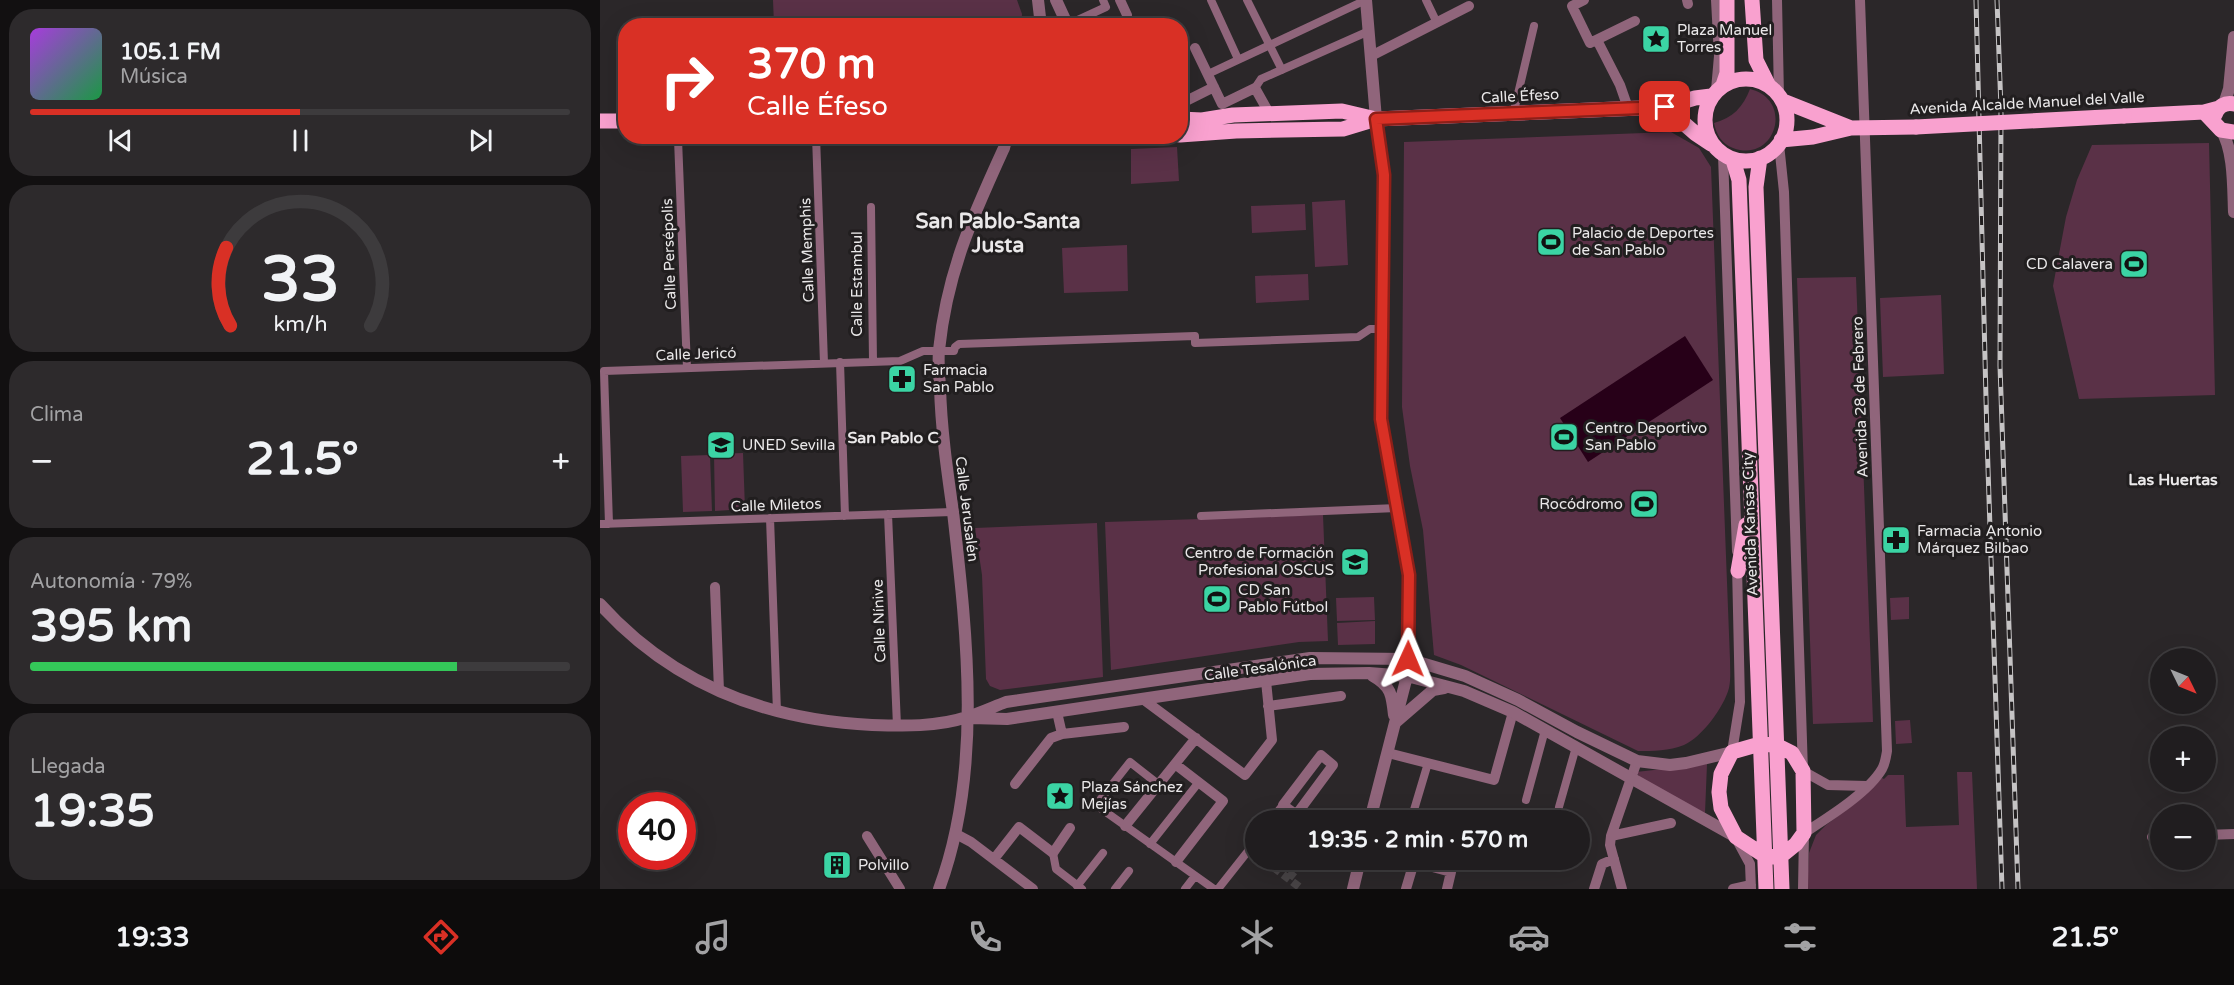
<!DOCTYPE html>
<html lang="es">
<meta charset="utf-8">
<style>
:root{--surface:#201d1f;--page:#2d2a2c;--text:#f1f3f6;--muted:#a2a2a4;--line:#3d3b3d;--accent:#d93025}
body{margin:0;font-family:"Varela Round",sans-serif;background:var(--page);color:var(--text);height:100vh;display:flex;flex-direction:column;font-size:22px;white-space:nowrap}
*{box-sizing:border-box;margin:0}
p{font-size:20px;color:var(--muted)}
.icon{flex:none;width:33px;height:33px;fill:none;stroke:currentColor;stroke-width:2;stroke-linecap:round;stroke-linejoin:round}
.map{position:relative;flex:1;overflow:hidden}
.drawer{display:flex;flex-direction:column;gap:9px;padding:9px;background:#121011;width:600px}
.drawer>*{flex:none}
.guide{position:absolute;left:18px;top:18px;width:570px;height:126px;border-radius:24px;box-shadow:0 6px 24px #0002,0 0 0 2px var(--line);background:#d93025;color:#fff;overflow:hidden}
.needle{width:39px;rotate:133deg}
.controls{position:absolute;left:1550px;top:648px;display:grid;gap:12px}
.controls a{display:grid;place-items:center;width:66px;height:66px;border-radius:50%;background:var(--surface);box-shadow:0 6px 24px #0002,0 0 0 2px var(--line);font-size:30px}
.speed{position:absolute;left:18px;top:792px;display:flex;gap:12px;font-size:30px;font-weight:700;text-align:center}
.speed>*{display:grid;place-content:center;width:78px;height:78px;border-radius:50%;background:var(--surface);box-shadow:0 6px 24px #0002,0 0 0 2px var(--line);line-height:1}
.speed .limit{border:9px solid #d22;background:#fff;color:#111}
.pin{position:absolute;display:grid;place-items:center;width:51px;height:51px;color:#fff;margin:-26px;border-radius:12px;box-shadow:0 3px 9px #0006}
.me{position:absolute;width:66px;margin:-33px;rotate:1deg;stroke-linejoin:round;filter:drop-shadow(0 0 4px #0008)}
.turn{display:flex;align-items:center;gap:21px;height:126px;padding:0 30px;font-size:27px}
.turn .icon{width:78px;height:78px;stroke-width:2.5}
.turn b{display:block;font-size:42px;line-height:51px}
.big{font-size:45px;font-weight:700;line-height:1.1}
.drawer .widget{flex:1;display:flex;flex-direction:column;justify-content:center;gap:9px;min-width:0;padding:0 21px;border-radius:24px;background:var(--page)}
.drawer .dial{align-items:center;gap:0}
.dial svg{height:156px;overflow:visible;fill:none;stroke:var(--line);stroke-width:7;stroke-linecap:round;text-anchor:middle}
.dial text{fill:var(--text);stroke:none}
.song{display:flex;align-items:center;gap:18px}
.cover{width:72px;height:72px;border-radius:9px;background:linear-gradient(135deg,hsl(280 70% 55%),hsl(140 70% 35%))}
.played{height:6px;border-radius:3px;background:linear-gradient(90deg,var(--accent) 50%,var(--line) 50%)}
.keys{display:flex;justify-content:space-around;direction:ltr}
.heat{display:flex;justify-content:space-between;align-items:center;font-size:33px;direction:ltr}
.charge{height:9px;border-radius:4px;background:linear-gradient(90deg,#34c759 79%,var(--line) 0)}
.trip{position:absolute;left:645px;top:810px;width:345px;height:60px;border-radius:30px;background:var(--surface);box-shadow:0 6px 24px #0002,0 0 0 2px var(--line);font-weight:700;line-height:60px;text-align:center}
.tab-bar{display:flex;height:96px;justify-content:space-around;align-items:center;background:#0d0c0c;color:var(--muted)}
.tab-bar .icon{width:42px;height:42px}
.tab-bar .current{color:var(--accent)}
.tab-bar b{font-size:27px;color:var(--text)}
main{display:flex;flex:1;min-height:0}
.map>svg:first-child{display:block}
</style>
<main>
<section class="drawer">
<div class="widget">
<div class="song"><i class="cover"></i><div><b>105.1 FM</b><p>Música</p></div></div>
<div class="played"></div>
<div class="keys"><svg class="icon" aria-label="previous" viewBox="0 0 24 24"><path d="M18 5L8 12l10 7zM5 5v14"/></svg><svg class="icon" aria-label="pause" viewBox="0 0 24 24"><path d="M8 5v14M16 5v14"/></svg><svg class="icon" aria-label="next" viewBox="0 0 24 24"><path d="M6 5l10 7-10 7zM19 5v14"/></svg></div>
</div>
<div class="widget dial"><svg viewBox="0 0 100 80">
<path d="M14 69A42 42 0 1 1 86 69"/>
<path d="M14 69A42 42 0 0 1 12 29" stroke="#d93025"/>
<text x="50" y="56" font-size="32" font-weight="700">33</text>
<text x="50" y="72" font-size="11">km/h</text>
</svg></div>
<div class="widget"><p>Clima</p>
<div class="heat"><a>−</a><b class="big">21.5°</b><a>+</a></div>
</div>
<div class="widget"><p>Autonomía · 79%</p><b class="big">395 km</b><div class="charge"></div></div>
<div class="widget"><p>Llegada</p><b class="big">19:35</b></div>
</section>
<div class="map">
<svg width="1634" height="889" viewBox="0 0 1634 889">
<rect width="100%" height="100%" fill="#2b2729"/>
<!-- green -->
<path fill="#5a3147" d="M 173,0 L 417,0 L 422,14 L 421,26 L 174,25 Z
M 1150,89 C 1195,100 1175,164 1133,148 C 1122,144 1116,134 1114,123 C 1133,118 1143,107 1150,89 Z
M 1071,132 L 1099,148 L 1111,167 L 1130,660 C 1130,669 1131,679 1129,688 C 1124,707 1102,737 1084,745 C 1069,751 1053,751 1038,751 L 861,665 L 834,655 L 823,530 L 810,466 L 802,407 L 804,142 Z
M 1609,143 L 1615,395 L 1479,399 L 1453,286 L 1466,217 L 1477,180 L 1492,145 Z
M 577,147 L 579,181 L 531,184 L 531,149 Z
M 745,200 L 748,265 L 715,267 L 712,202 Z
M 705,204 L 706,230 L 652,233 L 651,206 Z
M 527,245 L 528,291 L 464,293 L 462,248 Z
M 708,274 L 709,300 L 656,303 L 655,276 Z
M 1256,277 L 1273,722 L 1213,724 L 1197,278 Z
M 1341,295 L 1344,374 L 1283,377 L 1280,298 Z
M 143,453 L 145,509 L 115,511 L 114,454 Z
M 110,455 L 112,511 L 83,512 L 81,456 Z
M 723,515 L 728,641 L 699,642 L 511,670 L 505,522 Z
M 497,523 L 503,677 L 400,690 L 390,686 L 386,679 L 382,575 L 375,528 Z
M 774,597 L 775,620 L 737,621 L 736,598 Z
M 1309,597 L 1309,619 L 1291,620 L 1290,598 Z
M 775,621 L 775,644 L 738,645 L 737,623 Z
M 1310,720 L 1312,743 L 1296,744 L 1295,721 Z
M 1107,764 L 1105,813 L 1042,780 L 1036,772 Z
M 1357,772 L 1372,772 L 1377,889 L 1207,889 L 1209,853 L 1216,835 L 1226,825 L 1258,801 L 1282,778 L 1284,779 L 1288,775 L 1304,775 L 1306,827 L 1359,825 Z"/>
<!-- water -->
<path fill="#270018" d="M 1085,336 L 1113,380 L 988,462 L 960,418 Z"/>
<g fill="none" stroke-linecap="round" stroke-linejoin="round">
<!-- pedestrian-tunnel -->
<path stroke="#484446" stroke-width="8" stroke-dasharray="8 4" stroke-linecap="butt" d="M 664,860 L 702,889
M 689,878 L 703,860"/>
<!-- pedestrian -->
<path stroke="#90657b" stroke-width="8" d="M 611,0 L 638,59
M 647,0 L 682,70
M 826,0 L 837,23
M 467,25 L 506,7 L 503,0
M 608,74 L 766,0
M 655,88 L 661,79 L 769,31
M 913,115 L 934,26
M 216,136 L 224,363
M 78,139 L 87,368
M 271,207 L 273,361
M 240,362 L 245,516
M 288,514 L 297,726
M 601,516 L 797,508
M 170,518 L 177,712
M 0,524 L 352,512
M 9,524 L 4,371 L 300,361 L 323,351 L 354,351 L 355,347 L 359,344 L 595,336 L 595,343 L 758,337 L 770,329 L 781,329
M 558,784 L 530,762 L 496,805 L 614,889
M 926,800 L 945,730
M 959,807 L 976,747
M 671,820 L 683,805
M 811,820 L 828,763
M 550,844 L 599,782
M 453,853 L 456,869 L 482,889
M 477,886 L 503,853
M 515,889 L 529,871
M 585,889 L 595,876
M 618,889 L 656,841"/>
<!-- minor -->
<path stroke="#90657b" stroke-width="10" d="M 520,0 L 527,15
M 984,0 L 972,6 L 990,43 L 1035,21
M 1087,0 L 1088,4
M 1116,0 L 1119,56 L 1116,90
M 1177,0 L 1179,96
M 997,40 L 1020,85 L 1028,108
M 595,48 L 622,104 L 655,88 L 669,113
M 771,56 L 869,6
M 581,119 L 584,102 L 614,87
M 280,136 L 280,138
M 1179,144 L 1184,192 L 1203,771 L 1228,785 L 1267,786
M 1123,155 L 1137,551
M 115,587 L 119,691
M 544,700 L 645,775 L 672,740 L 666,681
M 668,706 L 741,696
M 457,712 L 462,734 L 524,727
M 1132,752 L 1140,702 L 1137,566
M 788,753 L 894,780 L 913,712
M 575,764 L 623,801 L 576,862
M 415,784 L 451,738 L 462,734
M 696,815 L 733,765 L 721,755 L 683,805 L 704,820
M 525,826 L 596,738
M 356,834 L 371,842 L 433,889
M 1605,835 L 1634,834
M 267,836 L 300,889
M 1011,836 L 1071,823
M 1552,837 L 1560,837
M 1137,840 L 1150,864 L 1151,889
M 394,859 L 419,827 L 453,853 L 470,828
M 806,889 L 814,862 L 851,872 L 847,889
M 994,889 L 1002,864 L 1014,859
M 1022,889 L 1010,845 L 1011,836 L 1037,761
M 1133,889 L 1151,885
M 1203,889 L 1204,833 C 1227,818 1268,793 1282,769 C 1285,764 1286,757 1287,751 L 1260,0"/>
<!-- tertiary -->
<path stroke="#90657b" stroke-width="12" d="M 438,0 L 441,26
M 456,0 L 468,26
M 766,0 L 776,119 L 784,175 L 781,419 L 809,575 L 807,676 L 770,820
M 1624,104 L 1629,89 L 1634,37
M 1621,130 C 1634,150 1633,187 1634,212
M 0,604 C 72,684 166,720 272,725 C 304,726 337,727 367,717 C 380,713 393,707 406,702 L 710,658 L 808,659 L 865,676 L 918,700 L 977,732 L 1037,761 L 1070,765 L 1086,763 L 1132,752
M 773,676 C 791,686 792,695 794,715
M 371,718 L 407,719 L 710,674 L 769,673 L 807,676 L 864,691 L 913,712 L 1136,837
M 796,722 L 833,690 L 844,688
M 339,889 C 383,771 367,635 353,512 C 347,470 341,428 340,386 C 339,374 338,361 339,350 C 347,272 372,218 404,148 L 407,136
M 753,889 L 760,860"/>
<!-- primary -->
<path stroke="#f9a1cf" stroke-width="15" d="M 1152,0 L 1156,60 L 1169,86
M1105 120a41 41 0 1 1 82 0a41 41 0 1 1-82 0Z
M 1123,85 L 1127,73 L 1127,0
M 1183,101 L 1251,128
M 1065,107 L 1096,134 L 1111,144
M 1604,112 L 1621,130 L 1634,132
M 1615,115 C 1618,106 1625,102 1634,104
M 1524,116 L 1604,112 L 1619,108
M 580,119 L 602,120 L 633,115 L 742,111 L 776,119
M 0,121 L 26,121
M 580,135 L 636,131 L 743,129 L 776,119 L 1065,107 L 1095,98 L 1111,96
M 1181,140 L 1213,137 L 1251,128 L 1316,127
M 1160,158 L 1156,187 L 1182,889
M 1133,160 L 1139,180 L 1166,889
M 1138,571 L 1146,525
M 1160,744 L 1176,745 L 1192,753 L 1203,771 L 1204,833 L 1196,844 L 1180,857 L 1165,856 L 1136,837 L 1121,808 L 1119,792 L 1121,774 L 1132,752 Z"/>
<!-- rail casing -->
<g stroke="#c5c3c4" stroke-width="5">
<path id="rail" d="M 1376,0 L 1387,438 L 1402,889
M 1397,0 L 1401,109 L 1400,366 L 1418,889"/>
</g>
<!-- rail -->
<use href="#rail" stroke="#211e1f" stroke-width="3" stroke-dasharray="9" stroke-linecap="butt"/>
<!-- primary-bridge -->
<path stroke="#f9a1cf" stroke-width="15" d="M 1316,127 L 1524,116"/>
</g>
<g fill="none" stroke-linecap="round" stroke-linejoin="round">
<!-- route casing -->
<g stroke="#8d1f18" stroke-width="15">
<path id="route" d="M 808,659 L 809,575 L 781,419 L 784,175 L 776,119 L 1065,107"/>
</g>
<!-- route -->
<use href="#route" stroke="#d93025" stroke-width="10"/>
</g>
<!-- icons -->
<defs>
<g id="sight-square" transform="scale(1.5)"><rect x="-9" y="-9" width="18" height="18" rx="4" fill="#3bd4a4" stroke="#211e1f"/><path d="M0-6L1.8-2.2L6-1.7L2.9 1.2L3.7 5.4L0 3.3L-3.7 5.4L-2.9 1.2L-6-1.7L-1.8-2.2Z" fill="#111"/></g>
<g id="stadium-square" transform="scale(1.5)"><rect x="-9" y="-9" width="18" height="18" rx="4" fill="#3bd4a4" stroke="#211e1f"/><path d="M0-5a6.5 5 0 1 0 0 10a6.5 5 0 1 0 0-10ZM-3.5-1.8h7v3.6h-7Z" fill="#111"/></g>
<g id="pharmacy-square" transform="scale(1.5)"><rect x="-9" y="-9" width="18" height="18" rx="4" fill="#3bd4a4" stroke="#211e1f"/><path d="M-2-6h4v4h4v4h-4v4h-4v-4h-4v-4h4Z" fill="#111"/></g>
<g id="university-square" transform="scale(1.5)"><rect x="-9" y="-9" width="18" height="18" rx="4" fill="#3bd4a4" stroke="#211e1f"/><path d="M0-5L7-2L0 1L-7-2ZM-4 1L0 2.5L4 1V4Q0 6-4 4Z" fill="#111"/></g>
<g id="building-square" transform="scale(1.5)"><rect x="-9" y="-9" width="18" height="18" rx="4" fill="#3bd4a4" stroke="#211e1f"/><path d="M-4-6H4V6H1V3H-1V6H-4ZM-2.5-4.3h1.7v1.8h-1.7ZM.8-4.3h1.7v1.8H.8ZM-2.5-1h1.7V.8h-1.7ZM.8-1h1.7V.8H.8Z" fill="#111"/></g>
</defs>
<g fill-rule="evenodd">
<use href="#sight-square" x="1056" y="39"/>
<use href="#stadium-square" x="951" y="242"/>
<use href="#stadium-square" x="1534" y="264"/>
<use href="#pharmacy-square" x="302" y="379"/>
<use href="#stadium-square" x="964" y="437"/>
<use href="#university-square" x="121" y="445"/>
<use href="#stadium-square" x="1044" y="504"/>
<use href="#pharmacy-square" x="1296" y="540"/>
<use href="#university-square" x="755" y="562"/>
<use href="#stadium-square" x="617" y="599"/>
<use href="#sight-square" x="460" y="796"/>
<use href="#building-square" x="237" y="865"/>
</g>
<g text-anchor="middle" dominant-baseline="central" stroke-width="6" stroke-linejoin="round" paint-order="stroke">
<!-- poi labels -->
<g font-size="15" fill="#eae8e9" stroke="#211e1f" text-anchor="start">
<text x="1077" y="30">Plaza Manuel<tspan x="1077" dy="17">Torres</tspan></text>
<text x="972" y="233">Palacio de Deportes<tspan x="972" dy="17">de San Pablo</tspan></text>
<text x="1513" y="264" text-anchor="end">CD Calavera</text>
<text x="323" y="370">Farmacia<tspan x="323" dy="17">San Pablo</tspan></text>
<text x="985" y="428">Centro Deportivo<tspan x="985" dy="17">San Pablo</tspan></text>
<text x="142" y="445">UNED Sevilla</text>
<text x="1023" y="504" text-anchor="end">Rocódromo</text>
<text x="1317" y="531">Farmacia Antonio<tspan x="1317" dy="17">Márquez Bilbao</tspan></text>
<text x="734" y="553" text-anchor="end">Centro de Formación<tspan x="734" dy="17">Profesional OSCUS</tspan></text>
<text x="638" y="590">CD San<tspan x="638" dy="17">Pablo Fútbol</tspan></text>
<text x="481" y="787">Plaza Sánchez<tspan x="481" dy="17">Mejías</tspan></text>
<text x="258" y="865">Polvillo</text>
</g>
<!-- street labels -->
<g font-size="15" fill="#eae8e9" stroke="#211e1f">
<text transform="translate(920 96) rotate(-3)">Calle Éfeso</text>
<text transform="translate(1427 103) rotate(-3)">Avenida Alcalde Manuel del Valle</text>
<text transform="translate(207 250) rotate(-92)">Calle Memphis</text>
<text transform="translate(69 254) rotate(-92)">Calle Persépolis</text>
<text transform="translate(257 284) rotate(-90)">Calle Estambul</text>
<text transform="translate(96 354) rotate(-2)">Calle Jericó</text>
<text transform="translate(1260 397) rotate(-92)">Avenida 28 de Febrero</text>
<text transform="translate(176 505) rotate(-2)">Calle Miletos</text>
<text transform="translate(367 509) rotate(83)">Calle Jerusalén</text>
<text transform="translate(1150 524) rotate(-92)">Avenida Kansas City</text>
<text transform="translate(279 621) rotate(-92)">Calle Nínive</text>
<text transform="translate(660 668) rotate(-8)">Calle Tesalónica</text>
</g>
<!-- neighbourhood labels -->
<g font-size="16" font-weight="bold" fill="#eae8e9" stroke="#211e1f">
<text x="293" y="438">San Pablo C</text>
<text x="1573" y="480">Las Huertas</text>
</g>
<!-- district labels -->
<g font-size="21" font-weight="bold" fill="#eae8e9" stroke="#211e1f">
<text x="398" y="221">San Pablo-Santa<tspan x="398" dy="24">Justa</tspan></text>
</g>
</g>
</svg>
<div class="controls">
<a><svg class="needle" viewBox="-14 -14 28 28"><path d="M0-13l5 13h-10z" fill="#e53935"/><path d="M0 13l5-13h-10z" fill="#a2a2a4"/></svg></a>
<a>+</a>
<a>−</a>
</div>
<div class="speed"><div class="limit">40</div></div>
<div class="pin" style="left:1065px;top:107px;background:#d93025"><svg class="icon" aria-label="arrive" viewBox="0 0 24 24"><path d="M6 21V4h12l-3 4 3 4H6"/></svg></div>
<svg class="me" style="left:808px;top:659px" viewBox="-20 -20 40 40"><path d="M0-17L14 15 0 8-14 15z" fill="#d93025" stroke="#fff" stroke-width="4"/></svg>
<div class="trip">19:35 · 2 min · 570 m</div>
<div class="guide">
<div class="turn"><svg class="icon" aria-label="right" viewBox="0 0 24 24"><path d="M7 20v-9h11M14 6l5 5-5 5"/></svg><div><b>370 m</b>Calle Éfeso</div></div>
</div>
</div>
</main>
<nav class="tab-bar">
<b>19:33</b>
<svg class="icon current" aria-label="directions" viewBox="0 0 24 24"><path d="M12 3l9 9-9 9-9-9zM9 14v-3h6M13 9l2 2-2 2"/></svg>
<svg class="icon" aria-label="music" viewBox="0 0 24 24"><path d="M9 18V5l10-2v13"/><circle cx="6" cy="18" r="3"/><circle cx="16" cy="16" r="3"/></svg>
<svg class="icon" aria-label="phone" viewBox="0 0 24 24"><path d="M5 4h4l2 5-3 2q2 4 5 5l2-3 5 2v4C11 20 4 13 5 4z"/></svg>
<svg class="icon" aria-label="climate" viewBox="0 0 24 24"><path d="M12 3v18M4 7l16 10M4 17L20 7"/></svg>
<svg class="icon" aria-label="car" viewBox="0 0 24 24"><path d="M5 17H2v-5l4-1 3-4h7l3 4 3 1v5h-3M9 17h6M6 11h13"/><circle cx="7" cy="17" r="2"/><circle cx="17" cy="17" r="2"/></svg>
<svg class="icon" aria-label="filters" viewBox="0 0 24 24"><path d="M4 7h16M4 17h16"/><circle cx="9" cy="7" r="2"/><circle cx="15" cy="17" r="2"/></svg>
<b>21.5°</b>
</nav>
